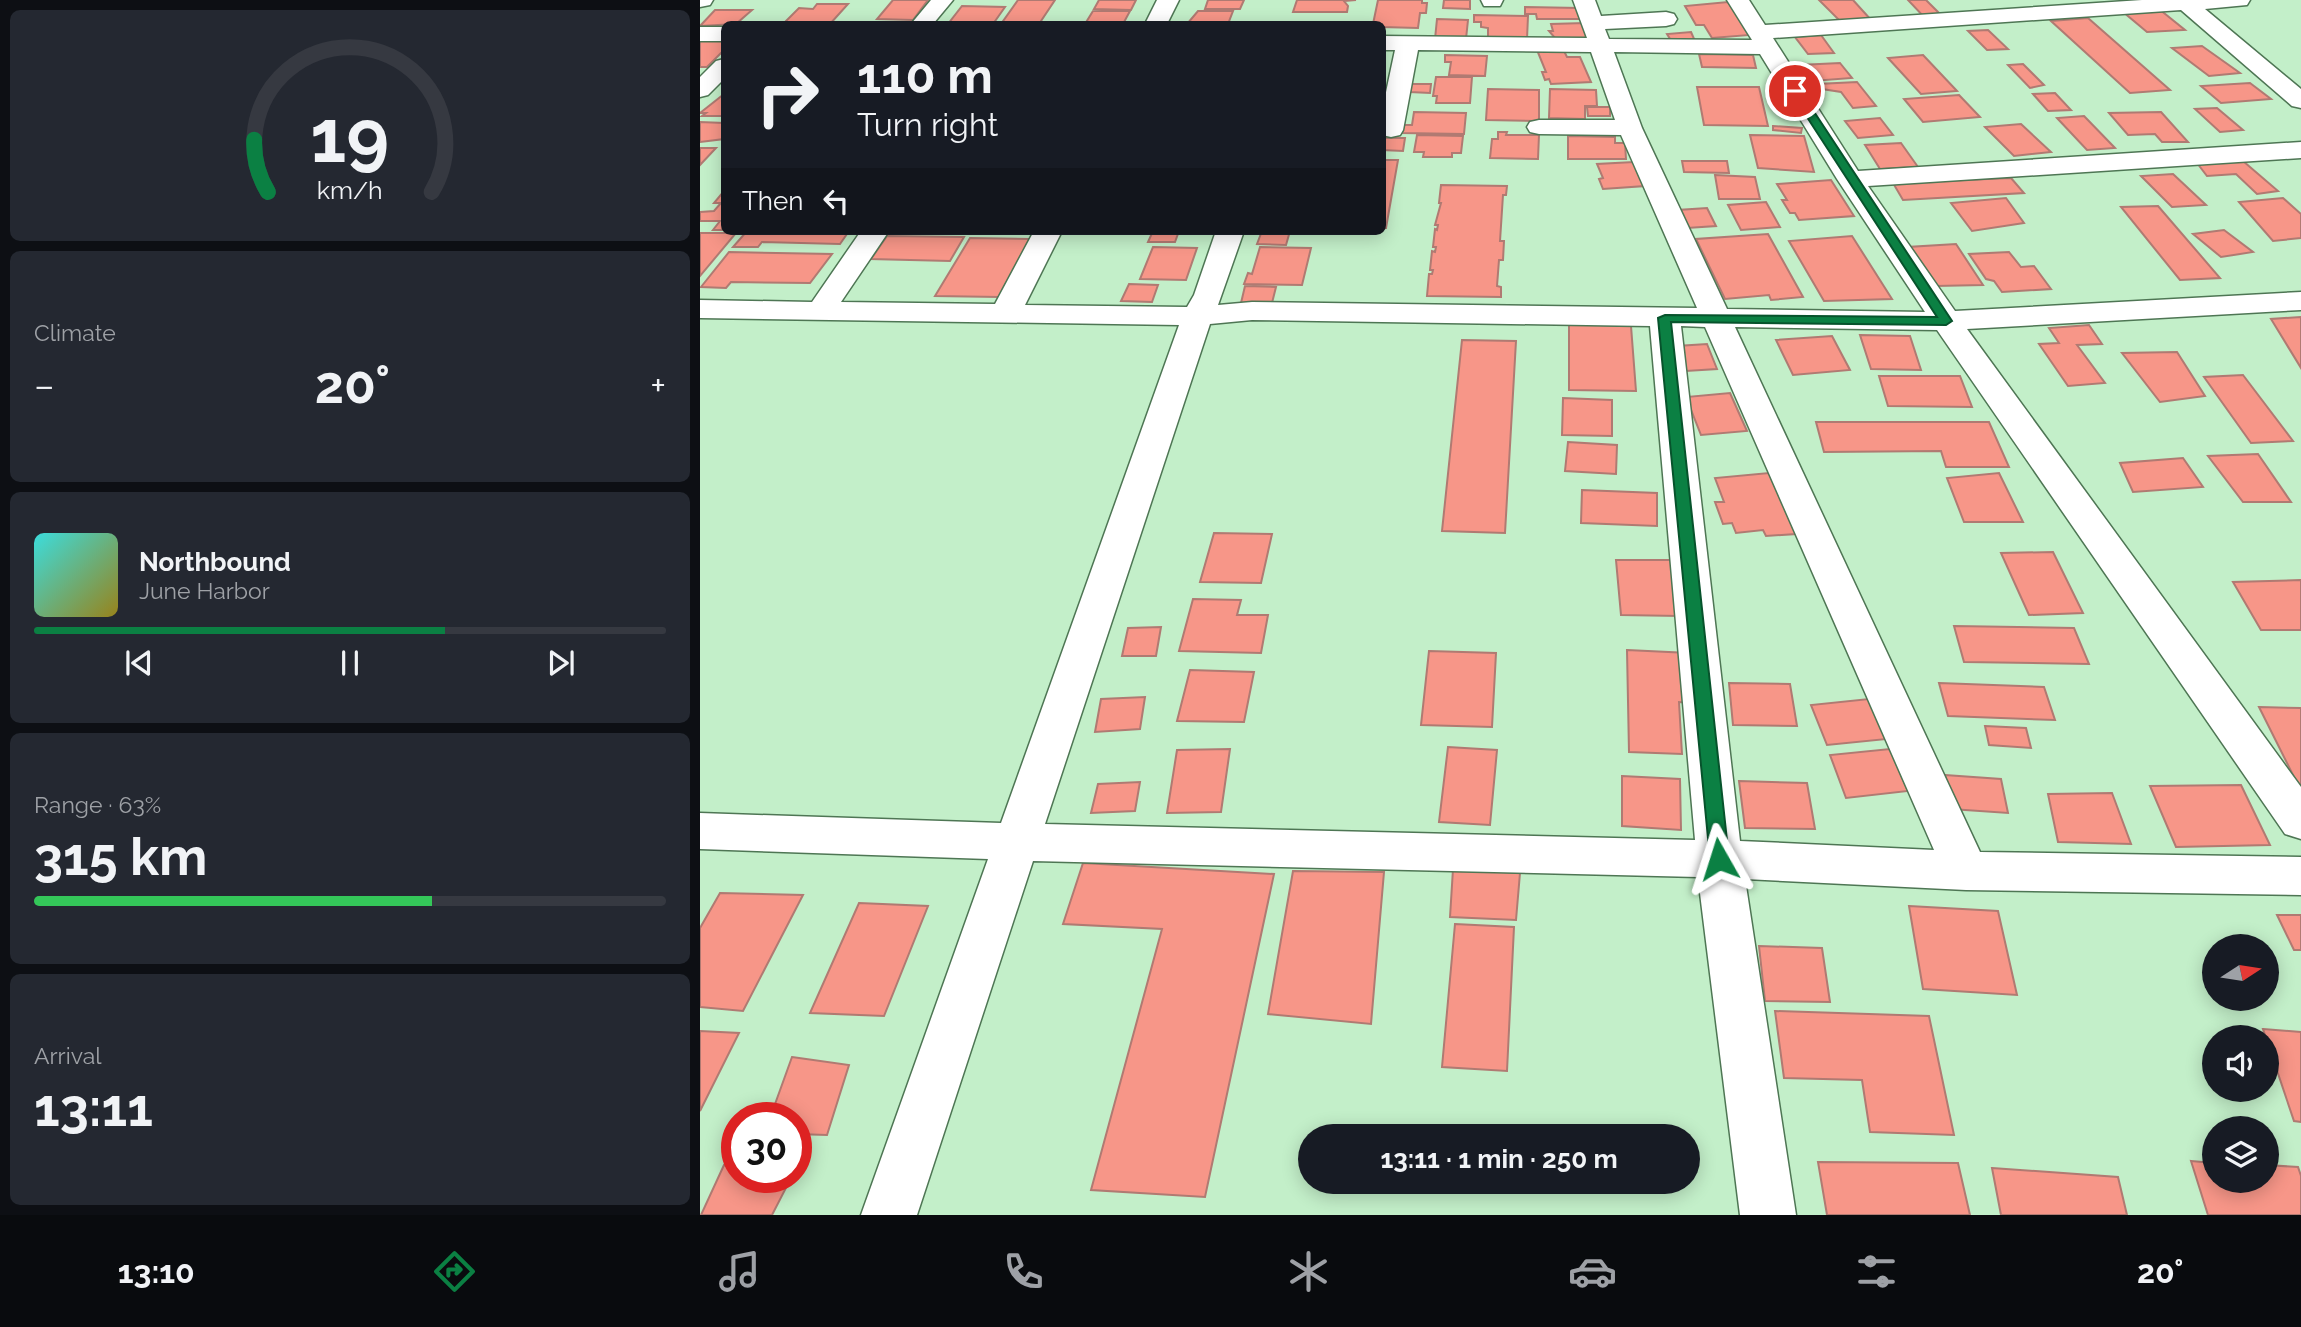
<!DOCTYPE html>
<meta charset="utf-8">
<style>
:root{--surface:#171b24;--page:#242831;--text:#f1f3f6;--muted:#9ea1a6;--line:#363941;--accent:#0b8043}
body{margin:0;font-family:Raleway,sans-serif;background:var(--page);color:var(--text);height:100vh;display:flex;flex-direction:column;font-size:26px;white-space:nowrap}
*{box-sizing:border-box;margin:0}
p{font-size:23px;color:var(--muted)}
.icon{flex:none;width:38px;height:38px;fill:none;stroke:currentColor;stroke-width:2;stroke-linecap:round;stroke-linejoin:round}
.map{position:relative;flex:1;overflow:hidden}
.details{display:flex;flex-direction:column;gap:10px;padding:10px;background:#0d0f14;width:700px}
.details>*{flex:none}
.top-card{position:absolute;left:21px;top:21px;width:665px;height:214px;border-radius:10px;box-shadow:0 4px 18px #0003;background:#171b24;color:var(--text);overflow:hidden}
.needle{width:46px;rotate:78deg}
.controls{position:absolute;left:1502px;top:934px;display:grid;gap:14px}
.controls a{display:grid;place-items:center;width:77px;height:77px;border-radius:50%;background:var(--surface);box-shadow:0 4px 18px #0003;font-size:35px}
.speed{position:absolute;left:21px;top:1102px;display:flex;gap:14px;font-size:35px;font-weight:700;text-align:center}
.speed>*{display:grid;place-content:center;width:91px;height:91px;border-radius:50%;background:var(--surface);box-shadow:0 4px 18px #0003;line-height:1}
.speed .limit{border:10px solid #d22;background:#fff;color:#111}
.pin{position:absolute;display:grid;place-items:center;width:60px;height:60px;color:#fff;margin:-30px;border:4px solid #fff;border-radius:50%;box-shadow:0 2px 7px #0007}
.me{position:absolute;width:77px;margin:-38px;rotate:354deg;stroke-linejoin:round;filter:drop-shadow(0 0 5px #0008)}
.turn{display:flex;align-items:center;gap:24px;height:147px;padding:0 21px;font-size:32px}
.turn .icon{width:91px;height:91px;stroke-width:2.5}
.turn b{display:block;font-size:49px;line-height:60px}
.then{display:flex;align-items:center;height:66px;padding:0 21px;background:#0003;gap:14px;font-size:26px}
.big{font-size:52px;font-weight:700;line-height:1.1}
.details .tile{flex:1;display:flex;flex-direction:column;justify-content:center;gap:10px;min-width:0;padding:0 24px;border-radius:10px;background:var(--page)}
.details .dial{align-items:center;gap:0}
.dial svg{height:182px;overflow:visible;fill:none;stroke:var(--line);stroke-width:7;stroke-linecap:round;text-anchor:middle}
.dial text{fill:var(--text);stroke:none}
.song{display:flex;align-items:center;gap:21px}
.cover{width:84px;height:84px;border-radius:10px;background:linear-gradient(135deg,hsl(180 70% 55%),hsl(50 70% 35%))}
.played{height:7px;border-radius:4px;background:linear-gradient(90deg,var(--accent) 65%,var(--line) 65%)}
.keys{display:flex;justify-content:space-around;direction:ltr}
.heat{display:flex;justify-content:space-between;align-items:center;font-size:38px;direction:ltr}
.charge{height:10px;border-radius:5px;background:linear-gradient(90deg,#34c759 63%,var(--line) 0)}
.trip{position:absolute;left:598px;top:1124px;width:402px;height:70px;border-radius:35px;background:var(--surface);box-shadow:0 4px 18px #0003;font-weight:700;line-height:70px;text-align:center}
.tabs{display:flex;height:112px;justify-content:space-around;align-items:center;background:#090b0e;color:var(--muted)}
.tabs .icon{width:49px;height:49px}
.tabs .active{color:var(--accent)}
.tabs b{font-size:32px;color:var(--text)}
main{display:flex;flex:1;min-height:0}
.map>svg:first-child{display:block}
</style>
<main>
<section class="details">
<div class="tile dial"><svg viewBox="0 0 100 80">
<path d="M14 69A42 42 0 1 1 86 69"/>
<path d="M14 69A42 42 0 0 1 8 46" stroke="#0b8043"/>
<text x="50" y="56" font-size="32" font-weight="700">19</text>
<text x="50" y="72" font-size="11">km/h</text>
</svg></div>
<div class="tile"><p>Climate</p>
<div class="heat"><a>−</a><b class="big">20°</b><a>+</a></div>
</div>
<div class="tile">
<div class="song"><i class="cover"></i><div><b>Northbound</b><p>June Harbor</p></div></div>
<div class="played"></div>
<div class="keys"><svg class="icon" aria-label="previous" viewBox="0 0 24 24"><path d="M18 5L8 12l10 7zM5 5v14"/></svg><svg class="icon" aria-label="pause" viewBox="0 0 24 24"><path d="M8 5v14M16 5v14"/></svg><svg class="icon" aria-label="next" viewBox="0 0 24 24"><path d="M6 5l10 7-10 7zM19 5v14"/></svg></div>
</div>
<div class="tile"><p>Range · 63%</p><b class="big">315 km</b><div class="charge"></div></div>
<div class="tile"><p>Arrival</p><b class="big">13:11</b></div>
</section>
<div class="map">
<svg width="1601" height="1215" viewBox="0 0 1601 1215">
<rect width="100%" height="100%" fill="#c3efc9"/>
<!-- building -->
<path fill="#f79688" stroke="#b07a72" stroke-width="2" d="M 193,0 L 228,0 L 213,20 L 177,19 Z
M 318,0 L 355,0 L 339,24 L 301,24 Z
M 399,0 L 436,0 L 431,10 L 394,9 Z
M 508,0 L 544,0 L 540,9 L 505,9 Z
M 597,0 L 656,0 L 644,1 L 648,6 L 647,12 L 593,12 Z
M 678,0 L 722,0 L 722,3 L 727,3 L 726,13 L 720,13 L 718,28 L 682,27 L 682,24 L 673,24 Z
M 744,0 L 770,0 L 770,9 L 743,8 Z
M 1119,0 L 1153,0 L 1172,21 L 1142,23 Z
M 1208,0 L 1226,0 L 1243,17 L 1225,18 Z
M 1028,2 L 1050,35 L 1012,38 L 1004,25 L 996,25 L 985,6 Z
M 117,4 L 148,4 L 130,24 L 83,24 L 99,8 L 113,9 Z
M 262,6 L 305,7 L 293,24 L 248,24 Z
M 825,7 L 880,8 L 880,19 L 837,19 L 836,14 L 825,14 Z
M 1459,9 L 1485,30 L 1447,32 L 1422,11 Z
M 15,10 L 52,10 L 36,24 L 0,26 Z
M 393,11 L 430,11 L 423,24 L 385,24 Z
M 498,11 L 533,11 L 528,24 L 487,24 Z
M 774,15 L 828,16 L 827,39 L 788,39 L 788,28 L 781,27 L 781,22 L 774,22 Z
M 1388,18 L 1470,90 L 1430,93 L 1351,21 Z
M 737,19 L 768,20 L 766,39 L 735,39 Z
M 885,23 L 893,42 L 860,44 L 849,31 L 853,31 L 851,24 Z
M 1288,30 L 1308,49 L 1287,50 L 1268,31 Z
M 991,32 L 995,41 L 972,42 L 967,34 Z
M 1121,35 L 1134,53 L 1108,54 L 1095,37 Z
M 0,39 L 24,40 L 24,50 L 7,67 L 0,67 Z
M 1502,46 L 1540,73 L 1509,76 L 1472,48 Z
M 837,50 L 864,51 L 867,57 L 880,57 L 891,82 L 851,84 L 849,79 L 845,80 L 842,72 L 846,72 Z
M 999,54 L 1053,55 L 1056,68 L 1002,67 Z
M 745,55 L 787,56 L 785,76 L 749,75 L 751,62 L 745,62 Z
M 1223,55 L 1257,91 L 1221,94 L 1188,58 Z
M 1140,63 L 1152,78 L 1112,81 L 1100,65 Z
M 1323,64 L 1344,85 L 1330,88 L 1308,65 Z
M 736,77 L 772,77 L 770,103 L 736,103 L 737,96 L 733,96 Z
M 1157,82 L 1176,106 L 1153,108 L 1141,92 L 1122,89 L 1118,84 Z
M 1550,83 L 1571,99 L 1521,103 L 1501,86 Z
M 711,84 L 731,84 L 730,93 L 710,92 Z
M 997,87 L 1059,87 L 1068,126 L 1004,125 Z
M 788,89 L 839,90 L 839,121 L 786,120 Z
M 850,89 L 896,90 L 897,106 L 885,106 L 885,119 L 849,118 Z
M 1355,93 L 1371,110 L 1348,111 L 1333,94 Z
M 24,94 L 24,116 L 2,116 L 6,113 L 0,113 Z
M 1259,95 L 1280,117 L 1223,122 L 1204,99 Z
M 887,107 L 910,107 L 910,116 L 888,116 Z
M 1517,108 L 1543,130 L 1520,132 L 1495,109 Z
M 714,112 L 766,113 L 764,134 L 702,133 L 704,125 L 712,125 Z
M 1461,112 L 1488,142 L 1462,142 L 1455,134 L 1428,135 L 1409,113 Z
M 1384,116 L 1415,148 L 1387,150 L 1357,118 Z
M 1180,118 L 1193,135 L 1158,138 L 1145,121 Z
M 0,122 L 24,123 L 24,139 L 0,142 Z
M 1321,124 L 1351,152 L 1314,156 L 1285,127 Z
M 1073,126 L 1102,128 L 1101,133 L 1073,130 Z
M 798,132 L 807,132 L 806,135 L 839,135 L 838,159 L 790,158 L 792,139 L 798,139 Z
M 717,135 L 763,136 L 761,153 L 752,153 L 752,157 L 723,157 L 724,152 L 714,152 Z
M 1050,135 L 1104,136 L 1114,172 L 1058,168 Z
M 868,136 L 915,137 L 915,143 L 925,143 L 926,159 L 868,159 Z
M 682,138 L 705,138 L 703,151 L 682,150 Z
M 1201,143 L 1218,167 L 1180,169 L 1165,145 Z
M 0,148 L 16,148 L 0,165 Z
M 682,160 L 698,160 L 686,228 L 682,228 Z
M 982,161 L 1027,161 L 1029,173 L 984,172 Z
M 1543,161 L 1578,191 L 1557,194 L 1536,174 L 1507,176 L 1497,163 Z
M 934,162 L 945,186 L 903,189 L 899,179 L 903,178 L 897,164 Z
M 1473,174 L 1506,205 L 1472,207 L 1441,176 Z
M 1015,175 L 1055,177 L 1060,199 L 1019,199 Z
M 1311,178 L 1324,193 L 1203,200 L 1193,183 Z
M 1131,180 L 1154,216 L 1099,220 L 1095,213 L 1090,213 L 1082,200 L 1087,200 L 1077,184 Z
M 741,185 L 807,186 L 806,195 L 803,195 L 800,241 L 804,241 L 803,260 L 799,260 L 797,286 L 801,287 L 801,297 L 727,296 L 729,274 L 732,274 L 733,270 L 730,270 L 732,251 L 735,252 L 736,247 L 733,247 L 735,229 L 737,230 L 738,225 L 735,225 L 741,203 L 739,203 Z
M 24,191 L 24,230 L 13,230 L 20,221 L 0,221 L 0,212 L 14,211 L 21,203 L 14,203 Z
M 1306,198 L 1324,223 L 1272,231 L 1251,203 Z
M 1583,198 L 1601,214 L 1601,238 L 1573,241 L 1539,202 Z
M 1066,202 L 1080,227 L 1041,230 L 1028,205 Z
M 1458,206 L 1520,278 L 1480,280 L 1421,207 Z
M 1007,208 L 1016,226 L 987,228 L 978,210 Z
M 1524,230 L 1553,252 L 1521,257 L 1493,234 Z
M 47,231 L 149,231 L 140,244 L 62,242 L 58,247 L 33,247 Z
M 453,231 L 479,231 L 475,242 L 448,242 Z
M 562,231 L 590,231 L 586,245 L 557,244 Z
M 0,233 L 36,233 L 0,276 Z
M 1068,234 L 1103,297 L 1071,300 L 1069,295 L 1025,299 L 996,239 Z
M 187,236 L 264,237 L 250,261 L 171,259 Z
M 1152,236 L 1192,299 L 1124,301 L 1089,241 Z
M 270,238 L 330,239 L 299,297 L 235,296 Z
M 1256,244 L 1283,285 L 1235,286 L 1208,247 Z
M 453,247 L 497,248 L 486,280 L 440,279 Z
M 560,247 L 611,248 L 602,285 L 544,284 L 548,273 L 552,274 Z
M 29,252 L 132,254 L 110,283 L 31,282 L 26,288 L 1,287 Z
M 1309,252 L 1321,267 L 1334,266 L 1351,289 L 1302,292 L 1294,281 L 1286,279 L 1269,254 Z
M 429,284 L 458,285 L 452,302 L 421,301 Z
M 545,286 L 576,287 L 572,303 L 541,303 Z
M 1601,317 L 1601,368 L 1571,319 Z
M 869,324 L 931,326 L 936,391 L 869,390 Z
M 1389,325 L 1402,344 L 1377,345 L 1405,383 L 1368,386 L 1339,344 L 1359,343 L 1349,328 Z
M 1160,335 L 1210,336 L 1221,370 L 1171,369 Z
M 1132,336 L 1150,370 L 1093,375 L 1076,340 Z
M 762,340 L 816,341 L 805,533 L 742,531 Z
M 1007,344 L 1017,369 L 986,371 L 977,346 Z
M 1477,352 L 1505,396 L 1460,402 L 1422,353 Z
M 1543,375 L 1593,441 L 1551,443 L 1504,377 Z
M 1179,376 L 1260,376 L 1272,407 L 1188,406 Z
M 1030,393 L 1047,431 L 1001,435 L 986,397 Z
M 863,398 L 912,400 L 912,436 L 862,435 Z
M 1116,422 L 1289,422 L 1309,467 L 1246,467 L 1241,451 L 1124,452 Z
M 868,442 L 917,445 L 916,474 L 865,471 Z
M 1558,454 L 1591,502 L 1543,502 L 1508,456 Z
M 1483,458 L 1503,487 L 1433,492 L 1420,463 Z
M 1069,473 L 1096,534 L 1066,536 L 1063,530 L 1036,533 L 1032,523 L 1023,524 L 1015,502 L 1024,502 L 1015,478 Z
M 1299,473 L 1323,522 L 1264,522 L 1247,478 Z
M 882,490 L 957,493 L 957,526 L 881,523 Z
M 514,533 L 572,534 L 561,583 L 500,582 Z
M 1353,552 L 1383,613 L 1329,615 L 1301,553 Z
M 916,560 L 972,560 L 979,616 L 921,615 Z
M 1601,580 L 1601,630 L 1561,630 L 1533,582 Z
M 493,599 L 541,600 L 537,615 L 568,615 L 561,653 L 479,651 Z
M 1254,626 L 1374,628 L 1389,664 L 1264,662 Z
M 461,627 L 456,656 L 422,656 L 428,628 Z
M 927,650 L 989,653 L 992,703 L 979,702 L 982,754 L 929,752 Z
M 729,651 L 796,653 L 792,727 L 721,725 Z
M 490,670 L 554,672 L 544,722 L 477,721 Z
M 1029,683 L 1090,684 L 1097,726 L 1033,725 Z
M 1239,683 L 1344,687 L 1355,720 L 1248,716 Z
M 445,697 L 440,729 L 395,732 L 401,699 Z
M 1169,699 L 1187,739 L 1127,745 L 1111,705 Z
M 1559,707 L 1601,708 L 1601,791 Z
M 1285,726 L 1326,728 L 1331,748 L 1289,745 Z
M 748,747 L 797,750 L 790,825 L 739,822 Z
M 530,749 L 521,812 L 467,813 L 477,750 Z
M 1190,749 L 1208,791 L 1146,798 L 1130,755 Z
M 1245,775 L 1301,779 L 1308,813 L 1251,809 Z
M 922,776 L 980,779 L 981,830 L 922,826 Z
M 1039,781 L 1107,783 L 1115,829 L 1045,828 Z
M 440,782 L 435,811 L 391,813 L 398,784 Z
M 1541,785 L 1570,845 L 1476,847 L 1450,786 Z
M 1412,793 L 1431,844 L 1358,842 L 1348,794 Z
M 383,863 L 574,874 L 505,1197 L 391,1190 L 462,929 L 363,924 Z
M 753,869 L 820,873 L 816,920 L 750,917 Z
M 593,871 L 684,872 L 671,1024 L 568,1014 Z
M 20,893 L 103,895 L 43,1011 L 0,1007 L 0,928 Z
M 159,903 L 228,906 L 184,1016 L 110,1013 Z
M 1209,906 L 1298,911 L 1317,995 L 1223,989 Z
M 1577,915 L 1601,915 L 1601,950 L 1594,950 Z
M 755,924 L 814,927 L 807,1071 L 742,1067 Z
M 1059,946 L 1122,948 L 1130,1002 L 1065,1001 Z
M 1075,1011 L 1229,1016 L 1254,1135 L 1170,1132 L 1162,1080 L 1084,1078 Z
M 1563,1029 L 1601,1032 L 1601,1122 L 1594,1121 Z
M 0,1031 L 39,1033 L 0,1111 Z
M 92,1057 L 149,1065 L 127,1135 L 96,1134 L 96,1118 L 70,1118 Z
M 1491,1161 L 1514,1163 L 1514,1181 L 1566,1181 L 1566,1165 L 1598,1167 L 1601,1176 L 1601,1215 L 1508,1215 Z
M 1118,1162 L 1258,1163 L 1270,1215 L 1127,1215 Z
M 24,1165 L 37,1169 L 37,1178 L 72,1178 L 89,1182 L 72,1215 L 1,1215 Z
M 1292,1168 L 1418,1177 L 1427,1215 L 1301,1215 Z"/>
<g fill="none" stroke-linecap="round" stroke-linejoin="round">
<!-- minor casing -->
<g stroke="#4e7654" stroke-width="3">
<path id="minor" d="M 0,0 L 13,0 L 10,5 L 0,7 Z
M 231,0 L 253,0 L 233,24 L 211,24 Z
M 457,0 L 479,0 L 467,24 L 445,24 Z
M 781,0 L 803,0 L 800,6 L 784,6 Z
M 873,0 L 895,0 L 901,16 L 966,12 L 974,14 L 977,19 L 974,24 L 966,26 L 905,29 L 909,39 L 1052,40 L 1027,0 L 1049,0 L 1065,25 L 1442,0 L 1550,0 L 1547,5 L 1505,9 L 1601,89 L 1601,108 L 1592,106 L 1481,10 L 1073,38 L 1158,171 L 1601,142 L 1601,158 L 1168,186 L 1255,311 L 1601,292 L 1601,310 L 1267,329 L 1601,787 L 1601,839 L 1585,834 L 1237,330 L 1035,327 L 1280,852 L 1601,857 L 1601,895 L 1266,890 L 1045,879 L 1096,1215 L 1040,1215 L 998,877 L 333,861 L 217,1215 L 161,1215 L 288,859 L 0,849 L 0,813 L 301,823 L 479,325 L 0,318 L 0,300 L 112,302 L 161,231 L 189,231 L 141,302 L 295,304 L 334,231 L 362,231 L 325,305 L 487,307 L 494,295 L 516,231 L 544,231 L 518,305 L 552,302 L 997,308 L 921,135 L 839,134 L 830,132 L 827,127 L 830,122 L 839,120 L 915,120 L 891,52 L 718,50 L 703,130 L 700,135 L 691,137 L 682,135 L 682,111 L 695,50 L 682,50 L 682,36 L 887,38 ZM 914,52 L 1060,54 L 1137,179 L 1225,312 L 1027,309 L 942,128 ZM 552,320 L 950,326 L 995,840 L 345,824 L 510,324 ZM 981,326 L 1005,327 L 1234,850 L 1040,841 Z
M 0,27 L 24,27 L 24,41 L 0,41 Z
M 24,59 L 24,79 L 8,95 L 0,97 L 0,77 L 16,61 Z"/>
</g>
<!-- minor -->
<use href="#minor" fill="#fff" fill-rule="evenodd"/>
</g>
<!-- route -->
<path fill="#0b8043" stroke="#07532c" stroke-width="2" d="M 1092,89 L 1099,89 L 1252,321 L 1246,325 L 971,322 L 1029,859 L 1026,865 L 1019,867 L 1013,865 L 1010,859 L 958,318 L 965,315 L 1237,317 L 1090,91 Z"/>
</svg>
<div class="controls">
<a><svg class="needle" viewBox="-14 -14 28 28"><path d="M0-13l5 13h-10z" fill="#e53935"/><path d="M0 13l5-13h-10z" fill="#9ea1a6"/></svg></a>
<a><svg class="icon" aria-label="sound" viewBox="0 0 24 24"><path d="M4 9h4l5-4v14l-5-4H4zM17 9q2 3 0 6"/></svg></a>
<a><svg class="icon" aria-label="layers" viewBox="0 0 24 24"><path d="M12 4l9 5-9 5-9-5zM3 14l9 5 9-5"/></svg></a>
</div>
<div class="speed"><div class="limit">30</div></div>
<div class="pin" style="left:1095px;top:91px;background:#d93025"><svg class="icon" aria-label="arrive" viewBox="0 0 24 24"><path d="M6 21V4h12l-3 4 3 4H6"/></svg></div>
<svg class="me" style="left:1019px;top:859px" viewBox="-20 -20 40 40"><path d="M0-17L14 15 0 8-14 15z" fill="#0b8043" stroke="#fff" stroke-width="4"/></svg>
<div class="trip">13:11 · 1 min · 250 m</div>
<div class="top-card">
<div class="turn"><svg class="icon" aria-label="right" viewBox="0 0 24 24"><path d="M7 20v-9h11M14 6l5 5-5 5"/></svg><div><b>110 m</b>Turn right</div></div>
<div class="then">Then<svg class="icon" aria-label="left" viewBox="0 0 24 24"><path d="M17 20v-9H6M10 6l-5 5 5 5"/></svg></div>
</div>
</div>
</main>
<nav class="tabs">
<b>13:10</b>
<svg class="icon active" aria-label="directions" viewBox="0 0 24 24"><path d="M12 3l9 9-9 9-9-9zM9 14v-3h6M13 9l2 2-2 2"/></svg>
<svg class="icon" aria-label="music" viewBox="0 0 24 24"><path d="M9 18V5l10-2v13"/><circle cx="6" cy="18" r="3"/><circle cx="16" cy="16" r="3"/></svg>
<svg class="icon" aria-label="phone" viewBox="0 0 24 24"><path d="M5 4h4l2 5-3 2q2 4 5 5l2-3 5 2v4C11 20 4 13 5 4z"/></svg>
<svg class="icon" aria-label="climate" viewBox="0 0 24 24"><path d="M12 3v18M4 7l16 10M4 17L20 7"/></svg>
<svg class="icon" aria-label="car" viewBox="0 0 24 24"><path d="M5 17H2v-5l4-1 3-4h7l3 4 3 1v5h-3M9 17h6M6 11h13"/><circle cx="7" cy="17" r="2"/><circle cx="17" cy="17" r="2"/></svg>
<svg class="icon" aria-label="filters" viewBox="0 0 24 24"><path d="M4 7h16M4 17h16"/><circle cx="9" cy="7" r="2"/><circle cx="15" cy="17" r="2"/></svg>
<b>20°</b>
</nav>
